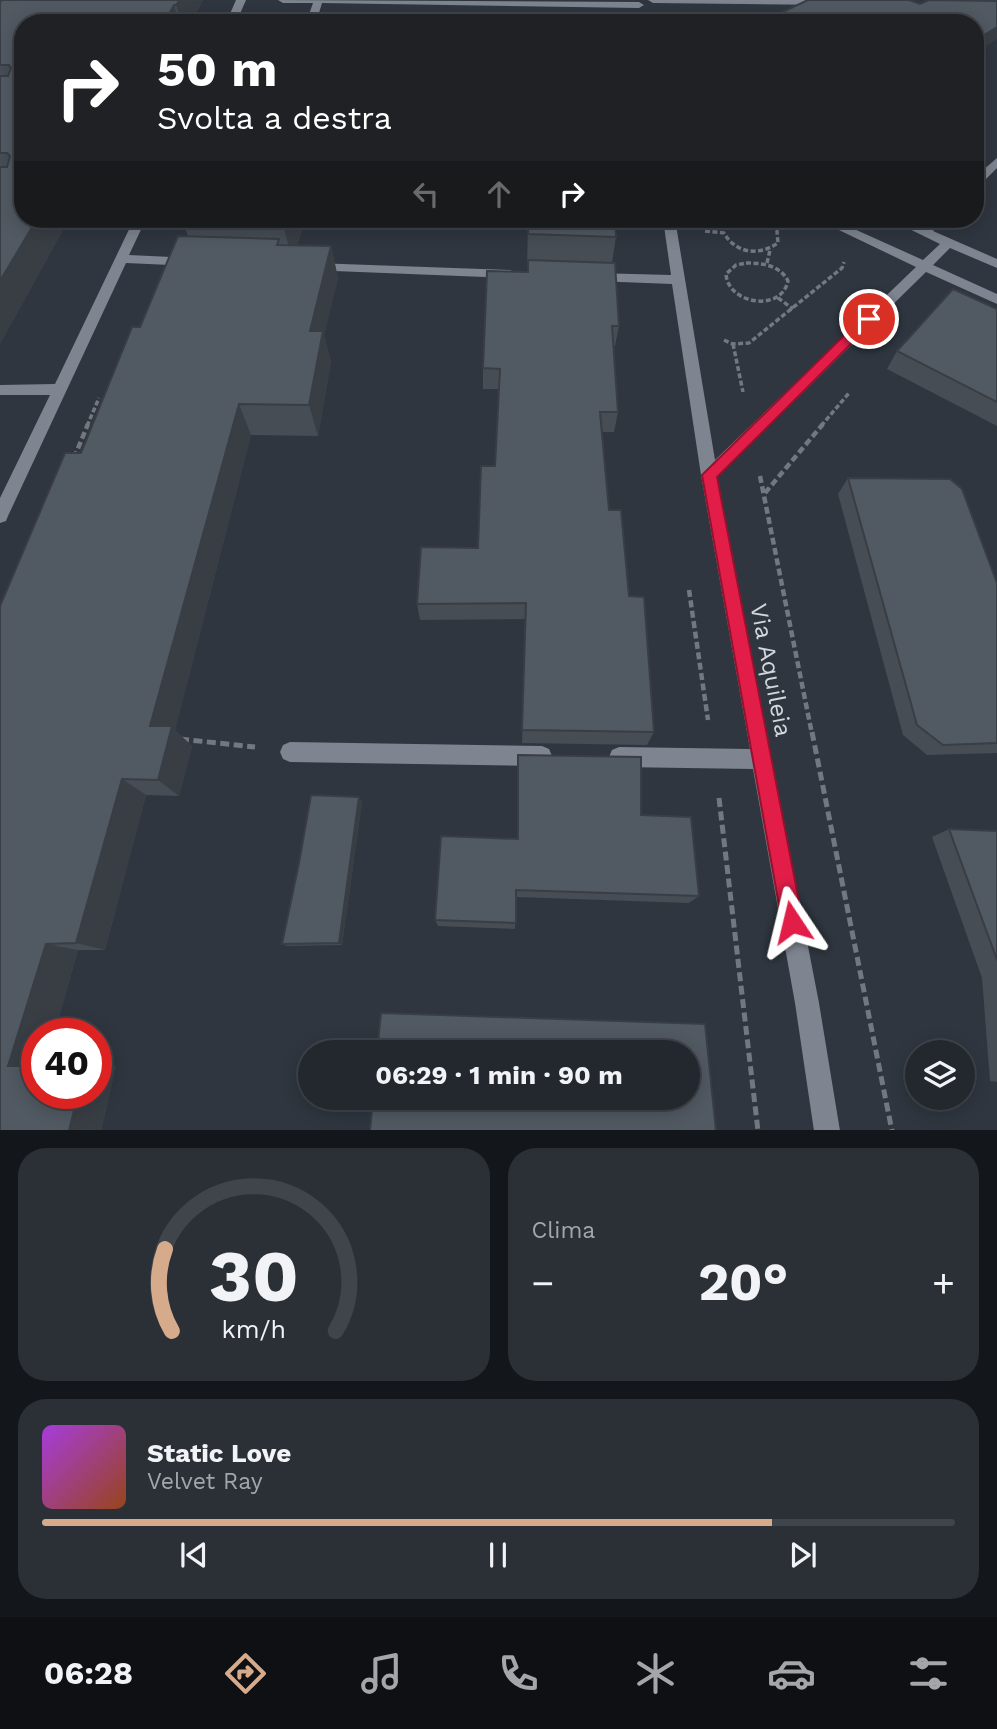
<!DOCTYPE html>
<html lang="it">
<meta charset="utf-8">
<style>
:root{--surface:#23282f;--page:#2b3037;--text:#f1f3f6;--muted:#a3a6aa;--line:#40444b;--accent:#d6ab8b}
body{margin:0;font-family:"Work Sans",sans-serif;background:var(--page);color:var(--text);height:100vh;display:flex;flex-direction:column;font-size:26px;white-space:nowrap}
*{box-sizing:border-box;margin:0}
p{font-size:23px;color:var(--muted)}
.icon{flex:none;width:38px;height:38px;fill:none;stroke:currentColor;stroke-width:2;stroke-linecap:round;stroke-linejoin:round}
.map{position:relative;height:1130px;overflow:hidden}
.sheet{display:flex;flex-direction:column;gap:18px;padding:18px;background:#13161a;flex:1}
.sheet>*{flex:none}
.guide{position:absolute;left:14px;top:14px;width:970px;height:214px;border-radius:28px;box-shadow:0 4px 18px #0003,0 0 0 2px var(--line);background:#202124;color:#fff;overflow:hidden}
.tools{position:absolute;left:905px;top:1040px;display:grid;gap:14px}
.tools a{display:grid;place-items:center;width:70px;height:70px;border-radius:50%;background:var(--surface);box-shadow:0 4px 18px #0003,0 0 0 2px var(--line);font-size:35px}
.speed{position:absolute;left:21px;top:1018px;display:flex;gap:14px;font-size:35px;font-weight:700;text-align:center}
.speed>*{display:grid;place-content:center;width:91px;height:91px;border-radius:50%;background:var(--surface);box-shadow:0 4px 18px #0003,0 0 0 2px var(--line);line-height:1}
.speed .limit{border:10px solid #d22;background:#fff;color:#111}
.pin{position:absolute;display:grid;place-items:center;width:60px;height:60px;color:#fff;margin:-30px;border:4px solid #fff;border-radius:50%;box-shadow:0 2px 7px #0007}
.me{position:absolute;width:77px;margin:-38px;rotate:350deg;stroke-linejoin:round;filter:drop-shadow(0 0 5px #0008)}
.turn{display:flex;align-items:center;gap:24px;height:147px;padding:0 28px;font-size:32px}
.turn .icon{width:91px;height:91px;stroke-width:2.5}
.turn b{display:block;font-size:49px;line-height:60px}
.lanes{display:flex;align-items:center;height:66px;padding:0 28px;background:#0003;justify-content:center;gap:35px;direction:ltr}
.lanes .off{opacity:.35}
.big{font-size:52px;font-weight:700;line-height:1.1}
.sheet .card{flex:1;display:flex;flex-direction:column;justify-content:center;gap:10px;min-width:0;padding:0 24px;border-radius:28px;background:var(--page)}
.sheet .dial{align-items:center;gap:0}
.dial svg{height:182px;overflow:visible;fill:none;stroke:var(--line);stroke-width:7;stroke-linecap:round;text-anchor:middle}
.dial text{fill:var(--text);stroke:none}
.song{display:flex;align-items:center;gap:21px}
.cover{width:84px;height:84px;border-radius:10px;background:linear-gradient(135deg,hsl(280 70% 55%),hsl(20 70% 35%))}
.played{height:7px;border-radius:4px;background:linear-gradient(90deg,var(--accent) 80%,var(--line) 80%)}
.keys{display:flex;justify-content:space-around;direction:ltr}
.heat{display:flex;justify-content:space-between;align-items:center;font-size:38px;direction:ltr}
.sheet .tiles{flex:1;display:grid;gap:18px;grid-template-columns:1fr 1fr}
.card:last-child{grid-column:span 2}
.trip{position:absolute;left:298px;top:1040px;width:402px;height:70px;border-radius:35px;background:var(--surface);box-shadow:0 4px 18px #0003,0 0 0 2px var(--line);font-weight:700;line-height:70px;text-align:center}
.dock{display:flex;height:112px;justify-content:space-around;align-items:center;background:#0e1013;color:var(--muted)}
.dock .icon{width:49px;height:49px}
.dock .current{color:var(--accent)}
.dock b{font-size:32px;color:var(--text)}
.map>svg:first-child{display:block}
</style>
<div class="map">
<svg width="997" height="1131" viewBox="0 0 997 1131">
<rect width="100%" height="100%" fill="#2f363f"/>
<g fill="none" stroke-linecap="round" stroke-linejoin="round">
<!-- path-far2 -->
<path stroke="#727880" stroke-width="3.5" stroke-dasharray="5 2.5" stroke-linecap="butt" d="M 779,219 L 790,225
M 729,224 L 743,219
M 705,231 L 724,233 C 736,254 759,256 778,243 L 777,231 L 767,223 L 751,219
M 746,263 C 762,263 780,265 788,281 C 781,313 728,304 726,274 L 736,265 Z
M 767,263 L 770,250
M 778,298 L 793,309
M 724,340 L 733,344 L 749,343 L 842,268 L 844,262
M 733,344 L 743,392
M 87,426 L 99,398
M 821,426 L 849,393"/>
<!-- path-far1 -->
<path stroke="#727880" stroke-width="4.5" stroke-dasharray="7 3.5" stroke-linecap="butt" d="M 74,458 L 88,424
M 760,476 L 812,734
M 765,493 L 823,424
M 689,590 L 708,720"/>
<!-- path -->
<path stroke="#727880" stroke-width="5" stroke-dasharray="9 4.5" stroke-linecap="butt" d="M 812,732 L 892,1131
M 180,739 L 255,747
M 719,798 L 758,1131"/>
<!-- minor -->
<path fill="#7e8590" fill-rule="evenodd" d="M 236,0 L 246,0 L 236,23 L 226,23 Z
M 278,0 L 639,2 L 644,5 L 639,8 L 322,3 L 316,23 L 306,23 L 313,3 L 283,3 Z
M 648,0 L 829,0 L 831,2 L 826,5 L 653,3 Z
M 997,158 L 997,168 L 979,186 L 975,187 L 975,177 Z
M 134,219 L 146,219 L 129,255 L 192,258 L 199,262 L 192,266 L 126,263 L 8,516 L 6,521 L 0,523 L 0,498 L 50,395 L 0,395 L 0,385 L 55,384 Z
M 663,219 L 675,219 L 715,460 L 916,267 L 816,219 L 832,219 L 923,260 L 940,244 L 889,219 L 905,219 L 923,226 L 931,219 L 944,219 L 933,231 L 997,259 L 997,268 L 950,248 L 933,265 L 997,294 L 997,304 L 926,272 L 717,477 L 819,1003 L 840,1131 L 814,1131 L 795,1003 L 753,769 L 619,767 L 612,764 L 609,757 L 612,750 L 619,747 L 750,749 L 701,475 L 672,284 L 594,281 L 587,277 L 594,273 L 671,275 Z
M 314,263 L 510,270 L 517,274 L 510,278 L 309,270 L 309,264 Z
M 290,742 L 542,746 L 549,749 L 552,756 L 549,763 L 542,766 L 290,762 L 283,759 L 280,752 L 283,745 Z"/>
</g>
<!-- wall -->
<path fill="#464d54" d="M 0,0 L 203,0 L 191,23 L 23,23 L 23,219 L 69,219 L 0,344 Z
M 182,219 L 306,219 L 297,245 L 331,246 L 338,278 L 324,335 L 331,362 L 318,436 L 251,435 L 175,730 L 192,746 L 179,796 L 146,795 L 105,950 L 78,950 L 54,1034 L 37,1034 L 37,1094 L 96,1094 L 96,1065 L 116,1066 L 101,1131 L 0,1131 L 0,606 L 65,453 L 81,453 L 132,327 L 140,327 L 178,236 L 188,236 L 182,220 Z
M 528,219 L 615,219 L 616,237 L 612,263 L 619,326 L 615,346 L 614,346 L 618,412 L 614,432 L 602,432 L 609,510 L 629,596 L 654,732 L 647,745 L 522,743 L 525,619 L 420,620 L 417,604 L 478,548 L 495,466 L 499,389 L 483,389 L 483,368 L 527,272 Z
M 997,309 L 997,426 L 887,369 L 897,351 Z
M 848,478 L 997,583 L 997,753 L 927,755 L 903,735 L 838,494 Z
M 518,755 L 641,815 L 699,896 L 689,903 L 516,897 L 515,929 L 438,926 L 435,920 L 517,839 Z
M 359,797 L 362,802 L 342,945 L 287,946 L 282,944 L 299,863 Z
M 949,829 L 997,831 L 997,1082 L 990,1081 L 982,978 L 932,837 Z"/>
<!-- shaded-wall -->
<path fill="#393e45" d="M 180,0 L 203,0 L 191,23 L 182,23 L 176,5 Z
M 174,5 L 179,23 L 164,23 Z
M 997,27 L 997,39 L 975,53 L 975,41 Z
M 37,219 L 69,219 L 0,344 L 0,281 Z
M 285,219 L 306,219 L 292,258 L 283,225 Z
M 331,246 L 338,278 L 324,335 L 331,362 L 318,436 L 309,405 L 310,331 Z
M 239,404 L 251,435 L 175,730 L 192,746 L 179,796 L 158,780 L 150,726 Z
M 122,779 L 146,795 L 105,950 L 76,943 Z
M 359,797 L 362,802 L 342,945 L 339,943 Z
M 46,944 L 78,950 L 54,1034 L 37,1034 L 37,1064 L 8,1066 Z
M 116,1066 L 101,1131 L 69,1131 L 78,1094 L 96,1094 L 96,1067 Z"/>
<!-- building -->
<path fill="#515962" stroke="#393e45" stroke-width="2" d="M 2,0 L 180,0 L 176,5 L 174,5 L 164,23 L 23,23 L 23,219 L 37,219 L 0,281 L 0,167 L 7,167 L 10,156 L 7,153 L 0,153 L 0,76 L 8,76 L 11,68 L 9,65 L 0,65 L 0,2 Z
M 808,0 L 909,0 L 920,4 L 929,0 L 997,1 L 997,27 L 975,41 L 975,23 L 774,23 L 772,17 Z
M 182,219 L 285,219 L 283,225 L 182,220 Z
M 529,219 L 615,219 L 616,237 L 528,234 Z
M 178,236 L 279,239 L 277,245 L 331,246 L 310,331 L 323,331 L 309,405 L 239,404 L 150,726 L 172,726 L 158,780 L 122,779 L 76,943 L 46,944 L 8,1066 L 37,1066 L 37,1094 L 78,1094 L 69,1131 L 0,1131 L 0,606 L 65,453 L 81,453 L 132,327 L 140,327 Z
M 528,260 L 615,263 L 619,326 L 612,326 L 618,412 L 600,412 L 609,510 L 621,510 L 629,596 L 644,597 L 654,732 L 522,730 L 526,603 L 417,604 L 421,547 L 478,548 L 481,466 L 495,466 L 500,369 L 483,368 L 487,271 L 528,272 Z
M 953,289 L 997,309 L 997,402 L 897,351 Z
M 848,478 L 950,479 L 962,489 L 997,583 L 997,743 L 943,745 L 917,725 Z
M 518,755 L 641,757 L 641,815 L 691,817 L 699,896 L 516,890 L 516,923 L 435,920 L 441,836 L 518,839 Z
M 311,795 L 359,797 L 339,943 L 282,944 L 299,863 Z
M 949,829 L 997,831 L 997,960 Z
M 381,1013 L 705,1024 L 716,1131 L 370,1131 L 373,1097 L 688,1097 L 688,1052 L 377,1052 Z"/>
<!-- route -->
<path fill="#e11d48" stroke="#92132f" stroke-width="2" d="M 869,314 L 875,319 L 873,322 L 717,477 L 803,922 L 800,929 L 792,932 L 785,929 L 782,922 L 702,475 L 864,316 Z"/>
<g text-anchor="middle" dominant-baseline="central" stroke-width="7" stroke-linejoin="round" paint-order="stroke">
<!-- street labels -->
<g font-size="24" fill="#d3d7dd" stroke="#2f363f">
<text transform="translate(771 670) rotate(79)">Via Aquileia</text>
</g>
</g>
</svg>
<div class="tools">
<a><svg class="icon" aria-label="layers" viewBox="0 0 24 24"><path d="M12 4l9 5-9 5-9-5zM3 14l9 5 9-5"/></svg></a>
</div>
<div class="speed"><div class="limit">40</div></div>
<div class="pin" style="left:869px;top:319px;background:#d93025"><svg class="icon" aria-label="arrive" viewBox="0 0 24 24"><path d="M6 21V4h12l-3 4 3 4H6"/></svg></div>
<svg class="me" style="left:792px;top:922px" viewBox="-20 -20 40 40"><path d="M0-17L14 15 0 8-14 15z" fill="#e11d48" stroke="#fff" stroke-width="4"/></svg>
<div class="trip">06:29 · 1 min · 90 m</div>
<div class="guide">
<div class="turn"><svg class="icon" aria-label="right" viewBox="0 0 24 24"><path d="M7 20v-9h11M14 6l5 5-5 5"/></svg><div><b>50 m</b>Svolta a destra</div></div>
<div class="lanes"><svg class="icon off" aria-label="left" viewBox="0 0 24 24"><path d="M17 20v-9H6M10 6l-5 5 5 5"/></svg><svg class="icon off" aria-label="ahead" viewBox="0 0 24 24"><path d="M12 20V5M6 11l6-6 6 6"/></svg><svg class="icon" aria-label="right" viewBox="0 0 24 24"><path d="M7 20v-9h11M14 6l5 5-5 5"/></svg></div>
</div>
</div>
<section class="sheet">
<div class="tiles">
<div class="card dial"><svg viewBox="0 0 100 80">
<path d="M14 69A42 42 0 1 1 86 69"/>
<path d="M14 69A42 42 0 0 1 11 33" stroke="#d6ab8b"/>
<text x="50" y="56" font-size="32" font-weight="700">30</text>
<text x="50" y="72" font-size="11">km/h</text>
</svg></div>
<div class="card"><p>Clima</p>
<div class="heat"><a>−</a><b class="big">20°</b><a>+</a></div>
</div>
<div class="card">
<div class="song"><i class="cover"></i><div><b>Static Love</b><p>Velvet Ray</p></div></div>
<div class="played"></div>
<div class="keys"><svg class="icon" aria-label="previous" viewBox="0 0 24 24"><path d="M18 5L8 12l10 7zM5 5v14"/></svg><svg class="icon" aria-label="pause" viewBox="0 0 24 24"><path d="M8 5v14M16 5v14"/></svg><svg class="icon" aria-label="next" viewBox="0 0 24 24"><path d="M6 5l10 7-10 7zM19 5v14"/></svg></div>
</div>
</div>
</section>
<nav class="dock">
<b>06:28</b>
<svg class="icon current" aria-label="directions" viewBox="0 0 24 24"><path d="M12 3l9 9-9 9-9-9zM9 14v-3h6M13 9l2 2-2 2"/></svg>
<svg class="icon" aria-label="music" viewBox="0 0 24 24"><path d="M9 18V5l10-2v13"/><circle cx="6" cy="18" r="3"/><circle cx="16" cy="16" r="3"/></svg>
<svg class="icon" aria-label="phone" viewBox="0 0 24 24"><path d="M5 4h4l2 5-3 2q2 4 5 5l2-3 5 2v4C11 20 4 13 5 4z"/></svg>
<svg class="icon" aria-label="climate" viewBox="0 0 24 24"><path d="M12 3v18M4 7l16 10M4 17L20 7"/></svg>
<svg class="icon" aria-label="car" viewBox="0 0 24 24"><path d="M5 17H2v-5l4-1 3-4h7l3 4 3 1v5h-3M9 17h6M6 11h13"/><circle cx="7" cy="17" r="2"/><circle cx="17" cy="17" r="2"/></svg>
<svg class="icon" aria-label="filters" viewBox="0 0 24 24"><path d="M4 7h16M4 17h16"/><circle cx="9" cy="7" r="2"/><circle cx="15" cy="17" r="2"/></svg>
</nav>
